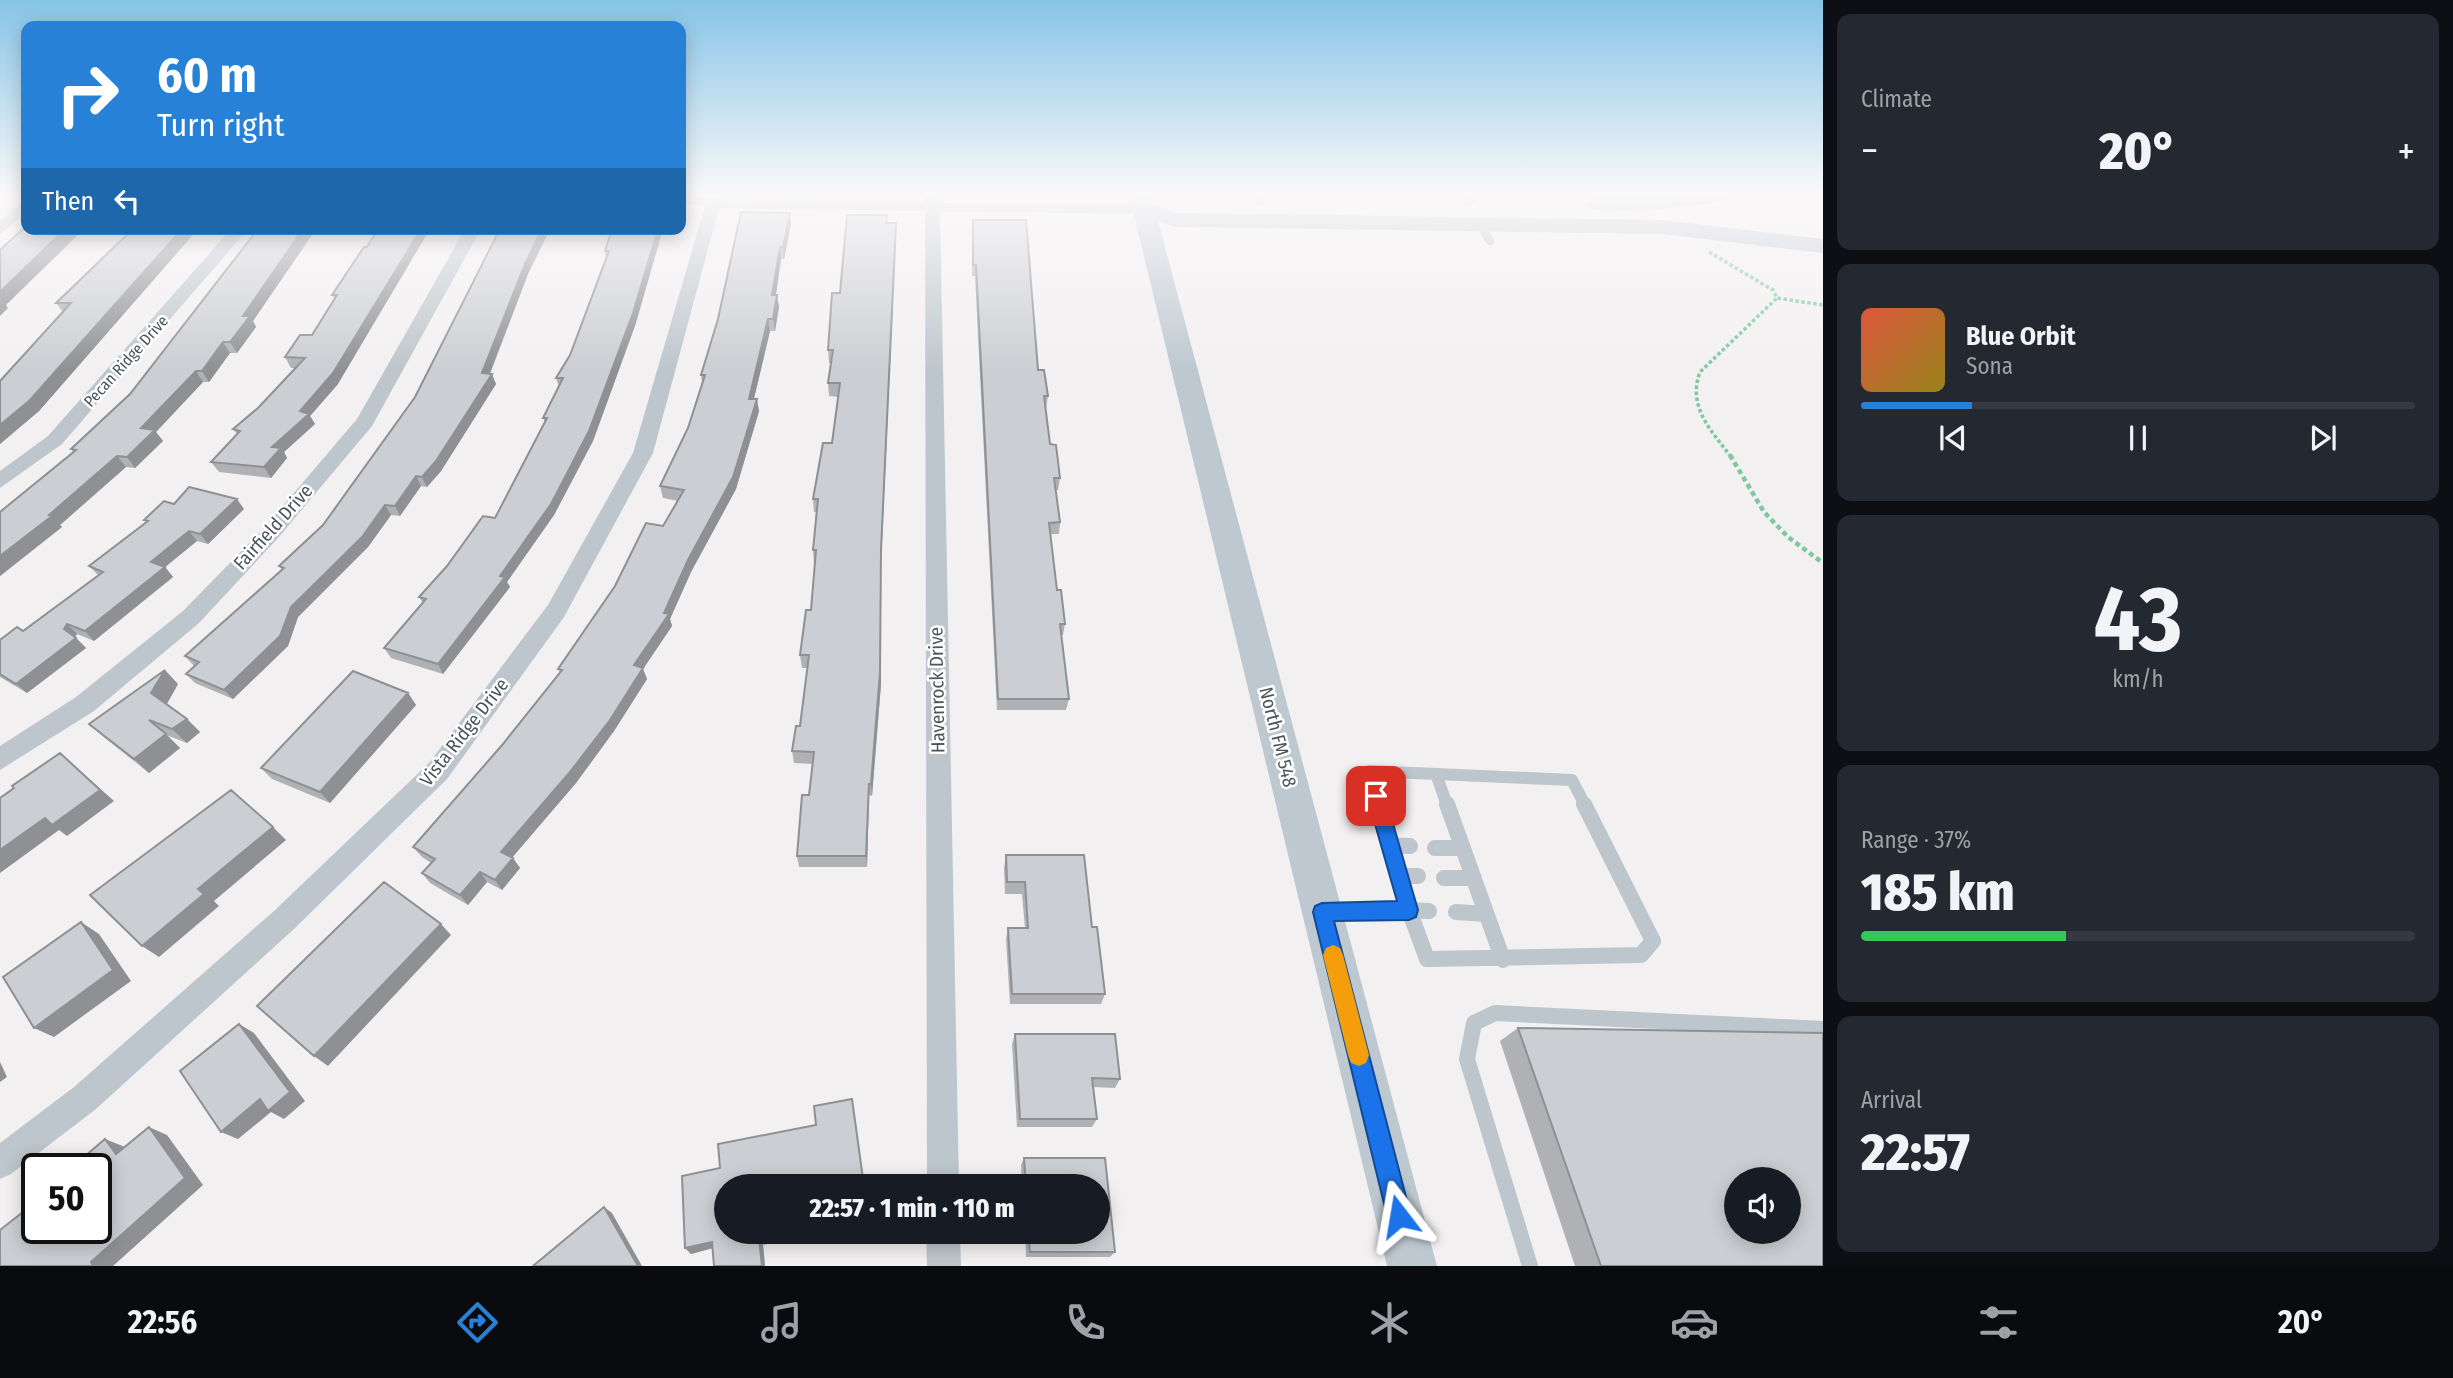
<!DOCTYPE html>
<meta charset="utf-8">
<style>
:root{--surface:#171b24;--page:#242831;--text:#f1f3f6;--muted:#9ea1a6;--line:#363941;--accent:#2781d6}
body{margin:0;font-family:"Fira Sans Condensed",sans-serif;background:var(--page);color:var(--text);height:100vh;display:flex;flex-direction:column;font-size:26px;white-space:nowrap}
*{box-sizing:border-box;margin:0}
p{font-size:23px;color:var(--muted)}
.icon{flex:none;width:38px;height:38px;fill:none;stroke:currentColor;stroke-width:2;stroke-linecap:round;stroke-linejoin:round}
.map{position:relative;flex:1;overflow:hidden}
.details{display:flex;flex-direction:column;gap:14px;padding:14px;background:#0d0f14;width:630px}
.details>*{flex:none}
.top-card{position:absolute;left:21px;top:21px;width:665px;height:214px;border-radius:14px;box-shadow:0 4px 18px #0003;background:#2781d6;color:#fff;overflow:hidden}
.fabs{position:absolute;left:1724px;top:1167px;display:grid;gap:14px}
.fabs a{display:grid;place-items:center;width:77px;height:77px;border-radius:50%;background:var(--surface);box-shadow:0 4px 18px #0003;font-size:35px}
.speed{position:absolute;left:21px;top:1153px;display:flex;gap:14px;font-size:35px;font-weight:700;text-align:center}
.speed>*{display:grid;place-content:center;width:91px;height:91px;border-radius:50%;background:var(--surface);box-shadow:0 4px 18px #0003;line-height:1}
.speed .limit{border:4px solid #111;border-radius:10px;background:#fff;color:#111}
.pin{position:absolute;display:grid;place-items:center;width:60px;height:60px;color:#fff;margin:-30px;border-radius:14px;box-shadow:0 4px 10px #0006}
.me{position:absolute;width:77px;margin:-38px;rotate:346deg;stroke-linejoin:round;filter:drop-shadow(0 0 5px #0008)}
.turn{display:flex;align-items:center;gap:24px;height:147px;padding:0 21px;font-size:32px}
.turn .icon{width:91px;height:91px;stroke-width:2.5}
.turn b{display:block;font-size:49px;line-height:60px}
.then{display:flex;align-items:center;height:66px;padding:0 21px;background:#0003;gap:14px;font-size:26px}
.big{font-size:52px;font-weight:800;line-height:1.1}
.details .tile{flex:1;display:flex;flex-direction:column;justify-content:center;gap:10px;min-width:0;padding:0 24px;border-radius:14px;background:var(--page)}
.details .dial{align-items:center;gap:0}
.dial b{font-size:91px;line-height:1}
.song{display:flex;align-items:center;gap:21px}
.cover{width:84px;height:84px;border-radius:10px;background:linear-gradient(135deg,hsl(10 70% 55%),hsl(50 70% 35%))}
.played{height:7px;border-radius:4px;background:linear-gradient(90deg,var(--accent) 20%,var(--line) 20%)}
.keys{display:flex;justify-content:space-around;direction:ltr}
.heat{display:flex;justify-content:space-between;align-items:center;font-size:38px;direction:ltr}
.charge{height:10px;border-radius:5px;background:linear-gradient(90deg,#34c759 37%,var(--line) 0)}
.trip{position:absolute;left:714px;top:1174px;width:396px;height:70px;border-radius:35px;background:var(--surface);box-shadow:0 4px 18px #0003;font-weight:800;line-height:70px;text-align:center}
.tabs{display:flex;height:112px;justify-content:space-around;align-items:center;background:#090b0e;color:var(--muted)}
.tabs .icon{width:49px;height:49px}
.tabs .on{color:var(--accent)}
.tabs b{font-size:32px;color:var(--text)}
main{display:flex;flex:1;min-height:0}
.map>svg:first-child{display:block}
</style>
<main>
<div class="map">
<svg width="1823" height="1266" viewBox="0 0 1823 1266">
<rect width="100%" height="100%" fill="#f3f0f1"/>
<!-- green -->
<path fill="#c3ecd0" d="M 1482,194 L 1699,194 L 1672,197 Z"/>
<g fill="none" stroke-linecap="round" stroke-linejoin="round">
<!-- path-far1 -->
<path stroke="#7dc89d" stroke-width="3.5" stroke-dasharray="3.5 2.5" stroke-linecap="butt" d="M 1709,252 L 1773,290 L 1777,298 L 1823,305
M 1731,457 C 1711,430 1687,407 1700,372 L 1777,298"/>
<!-- path -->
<path stroke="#7dc89d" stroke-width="4.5" stroke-dasharray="5 3.5" stroke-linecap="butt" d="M 1730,455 L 1764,512 L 1788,537 L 1823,563"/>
<!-- service-far2 -->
<path stroke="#bdc6cc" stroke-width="9" d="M 1256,194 L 1260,201
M 1479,223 L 1490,241"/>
<!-- service-far1 -->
<path stroke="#bdc6cc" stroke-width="12" d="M 1436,774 L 1447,805
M 1379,805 L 1369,771 L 1572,780 L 1585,805"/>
<!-- service -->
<path stroke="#bdc6cc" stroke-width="16" d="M 1378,804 L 1409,910
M 1447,804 L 1503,960
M 1390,845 L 1410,846
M 1435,848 L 1463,848
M 1399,876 L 1418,876
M 1444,878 L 1474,878
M 1409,910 L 1429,911
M 1409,910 L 1427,959 L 1641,955 L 1653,941 L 1584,804
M 1326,912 L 1409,910
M 1456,912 L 1486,914
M 1530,1266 L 1467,1059 L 1474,1023 L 1495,1013 L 1823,1029"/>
<!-- minor -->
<path fill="#bdc6cc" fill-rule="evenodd" d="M 925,194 L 939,194 L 940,203 L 1144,204 L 1152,209 L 1144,214 L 940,211 L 959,1186 L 927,1186 L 925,211 L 719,208 L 653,453 L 564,617 L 447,779 L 294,929 L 96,1109 L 11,1174 L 0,1179 L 0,1143 L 74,1087 L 274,911 L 429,763 L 548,605 L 633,453 L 705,206 L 681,203 L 681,195 L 734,201 L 925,202 Z
M 1457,194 L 1471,194 L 1476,202 L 1469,206 L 1464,205 Z
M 26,201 L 26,213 L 0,234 L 0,221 Z
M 231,229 L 248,229 L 62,444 L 0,488 L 0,471 L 48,436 Z
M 465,229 L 481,229 L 372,426 L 278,538 L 199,623 L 94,711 L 0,770 L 0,746 L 76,697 L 183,611 L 264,528 L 357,419 Z
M 926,1232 L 960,1232 L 961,1266 L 927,1266 Z"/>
<!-- secondary -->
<path fill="#bec8d0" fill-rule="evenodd" d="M 1129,194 L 1151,194 L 1154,205 L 1178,213 L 1662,220 L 1823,239 L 1823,253 L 1662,234 L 1176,227 L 1158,221 L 1437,1266 L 1387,1266 Z
M 1674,194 L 1739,194 C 1731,206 1593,217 1584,205 L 1595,198 Z"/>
</g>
<!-- wall -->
<path fill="#afb1b5" d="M 973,220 L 1038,370 L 1048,396 L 1046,408 L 1045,408 L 1050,444 L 1060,478 L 1058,490 L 1056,490 L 1060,522 L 1059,534 L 1050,534 L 1057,590 L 1065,624 L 1063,635 L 1061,635 L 1069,699 L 1066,710 L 997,710 L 975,276 L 972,276 Z
M 887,223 L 896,235 L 881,563 L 881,684 L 872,796 L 869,795 L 867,867 L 799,867 L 797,856 L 809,795 L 813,764 L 794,763 L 792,751 L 800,726 L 807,668 L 802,668 L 800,655 L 811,610 L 815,564 L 814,564 L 813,550 L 816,512 L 814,512 L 813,499 L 832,443 L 838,397 L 829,396 L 828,383 L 831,363 L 829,363 L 828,350 L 840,293 Z
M 791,224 L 784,259 L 781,259 L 776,295 L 779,307 L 775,331 L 770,331 L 754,399 L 759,411 L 736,489 L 691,572 L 670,619 L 672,626 L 643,669 L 647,679 L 614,731 L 576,783 L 512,858 L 520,868 L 502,890 L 487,882 L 468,905 L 430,883 L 422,873 L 431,863 L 422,857 L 413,847 L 503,744 L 560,673 L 558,669 L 663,526 L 678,501 L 663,498 L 660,486 L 688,428 L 702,382 L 701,375 Z
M 133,229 L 198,229 L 39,411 L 0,444 L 0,381 L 63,312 L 56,303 Z
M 316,229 L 253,321 L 256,327 L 237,353 L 230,353 L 209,382 L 203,382 L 156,432 L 163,441 L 135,468 L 126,467 L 60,525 L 62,527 L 0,576 L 0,512 L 11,503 L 73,452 L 71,449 Z
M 623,232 L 636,323 L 593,441 L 554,515 L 507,582 L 510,587 L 443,674 L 391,658 L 384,648 L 423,603 L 419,597 L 495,518 L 545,422 L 543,418 L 559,387 L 556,378 L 570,355 L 606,257 L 605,251 Z
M 364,247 L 338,384 L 310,416 L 315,424 L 284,452 L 287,458 L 271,478 L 219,472 L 211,462 L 237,434 L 233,429 L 258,408 L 295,368 L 291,368 L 285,357 L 312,335 L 335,299 L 332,295 Z
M 528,274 L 490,374 L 496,384 L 441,471 L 427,487 L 421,486 L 400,516 L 391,515 L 368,547 L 298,617 L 288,646 L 233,699 L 195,683 L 186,674 L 194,666 L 185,656 L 282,570 L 279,566 L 323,525 Z
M 174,504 L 244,509 L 208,544 L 197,541 L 165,567 L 173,577 L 94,641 L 77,634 L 75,637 L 86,648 L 27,693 L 0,677 L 0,640 L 23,631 L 98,575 L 89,566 L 146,522 L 144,520 Z
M 178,684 L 167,704 L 187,719 L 200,732 L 187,743 L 166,735 L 180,748 L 149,773 L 105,738 L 89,724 Z
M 408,693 L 416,705 L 330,803 L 272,779 L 261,768 Z
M 1006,855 L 1092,927 L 1105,994 L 1101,1004 L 1010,1004 L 1006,939 L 1008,928 L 1025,928 L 1022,894 L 1005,894 L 1004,868 Z
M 1518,1028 L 1823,1266 L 1575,1266 L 1500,1041 Z
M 1015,1034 L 1120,1079 L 1115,1088 L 1093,1087 L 1097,1119 L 1092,1127 L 1017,1127 L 1012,1044 Z
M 852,1099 L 726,1232 L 822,1232 L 763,1245 L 765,1266 L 714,1266 L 712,1248 L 691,1254 L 720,1168 L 816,1125 Z
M 1024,1158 L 1105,1158 L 1115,1252 L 1110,1257 L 1026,1257 L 1025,1232 L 1097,1232 L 1097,1186 L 1022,1186 L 1021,1165 Z"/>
<!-- shaded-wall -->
<path fill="#8e9093" d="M 790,213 L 791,224 L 784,259 L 783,247 Z
M 896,223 L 881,563 L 881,684 L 872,796 L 871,784 L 881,550 Z
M 65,229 L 84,229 L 6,305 L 8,308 L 0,316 L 0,292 Z
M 182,229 L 198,229 L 39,411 L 0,444 L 0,425 Z
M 303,229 L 316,229 L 253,321 L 256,327 L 237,353 L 230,342 L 243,316 Z
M 421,229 L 430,229 L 338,384 L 310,416 L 315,424 L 284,452 L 287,458 L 271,478 L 264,467 L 272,447 L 300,411 Z
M 542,229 L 550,229 L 528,274 L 486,383 L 482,373 L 525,264 Z
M 658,229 L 663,229 L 636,323 L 593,441 L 554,515 L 507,582 L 510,587 L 443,674 L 438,664 L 500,576 Z
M 780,247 L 781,259 L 774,307 L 772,295 Z
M 777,295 L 779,307 L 775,331 L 773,319 Z
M 768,319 L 770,331 L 751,411 L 749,399 Z
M 223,342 L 230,353 L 209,382 L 202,371 Z
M 196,371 L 203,382 L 156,432 L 163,441 L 135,468 L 127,457 L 141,428 Z
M 492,374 L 496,384 L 441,471 L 427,487 L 422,477 Z
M 757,399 L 759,411 L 736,489 L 691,572 L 670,619 L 672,626 L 643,669 L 647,679 L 614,731 L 576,783 L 508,862 L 501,852 L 634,665 L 664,613 Z
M 117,456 L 126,467 L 60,525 L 62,527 L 0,576 L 0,556 L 49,515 Z
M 416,476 L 421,486 L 400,516 L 395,506 Z
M 237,499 L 244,509 L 208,544 L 200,534 Z
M 385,505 L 391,515 L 368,547 L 298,617 L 288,646 L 233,699 L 224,690 L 291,607 Z
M 189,531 L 197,541 L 165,567 L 173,577 L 94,641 L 85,631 L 151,562 Z
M 67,624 L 77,634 L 74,639 L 64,629 Z
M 76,638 L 86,648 L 27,693 L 16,684 Z
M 165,670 L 178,684 L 165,707 L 151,693 Z
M 408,693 L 416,705 L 330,803 L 320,792 Z
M 187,719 L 200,732 L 187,743 L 172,729 Z
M 166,734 L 180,748 L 149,773 L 134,759 Z
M 60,753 L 114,801 L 67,836 L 59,830 L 0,873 L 0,850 Z
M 869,784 L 869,795 L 867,867 L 866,856 Z
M 273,827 L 286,840 L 214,901 L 219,906 L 159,957 L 142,946 L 198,889 Z
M 513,858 L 520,868 L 502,890 L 495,880 Z
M 480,872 L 487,882 L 468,905 L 460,895 Z
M 81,922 L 99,934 L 131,981 L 54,1037 L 34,1028 Z
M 441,924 L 451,935 L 328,1066 L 314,1056 Z
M 239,1024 L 254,1033 L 305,1101 L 284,1119 L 271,1112 L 238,1139 L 221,1132 L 260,1099 Z
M 0,1062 L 7,1077 L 0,1082 Z
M 149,1127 L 167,1135 L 203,1185 L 113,1266 L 93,1266 L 91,1262 Z
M 105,1139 L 125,1147 L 116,1154 Z
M 604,1207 L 612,1213 L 642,1266 L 638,1266 Z
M 759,1239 L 763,1245 L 765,1266 L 762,1266 Z
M 712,1242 L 717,1247 L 691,1254 L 685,1248 Z"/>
<!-- building -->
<path fill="#cbced2" stroke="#8e9093" stroke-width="2" fill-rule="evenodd" d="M 741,212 L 790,213 L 783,247 L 780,247 L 772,295 L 777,295 L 773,319 L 768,319 L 749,399 L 757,399 L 733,477 L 688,560 L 664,613 L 669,614 L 634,665 L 643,668 L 610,720 L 570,772 L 501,852 L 513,858 L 495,880 L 480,872 L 460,895 L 422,873 L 435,859 L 413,847 L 503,744 L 562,670 L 558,669 L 615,586 L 646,523 L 663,526 L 684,490 L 660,486 L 688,428 L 705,375 L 701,375 L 718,319 Z
M 847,215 L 887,215 L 886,223 L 896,223 L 881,550 L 880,672 L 871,784 L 869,784 L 866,856 L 797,856 L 802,795 L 809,795 L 814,752 L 792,751 L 796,726 L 800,726 L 809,655 L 800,655 L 806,610 L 811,610 L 816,550 L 813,550 L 818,499 L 813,499 L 823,443 L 832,443 L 840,383 L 828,383 L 833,350 L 828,350 L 832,293 L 840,293 Z
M 973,220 L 1026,220 L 1038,370 L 1044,370 L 1048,396 L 1044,396 L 1050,444 L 1056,445 L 1060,478 L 1054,478 L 1060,522 L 1049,523 L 1057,590 L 1061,590 L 1065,624 L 1060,624 L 1069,699 L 998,699 L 976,265 L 973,265 Z
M 26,226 L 26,229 L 65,229 L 0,292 L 0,250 Z
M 133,229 L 182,229 L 30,400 L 0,425 L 0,381 L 71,303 L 56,303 Z
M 258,229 L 303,229 L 243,316 L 250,316 L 230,342 L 223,342 L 202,371 L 196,371 L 141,428 L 155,430 L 127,457 L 117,456 L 49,515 L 52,516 L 0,556 L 0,512 L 11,503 L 76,450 L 71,449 L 130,394 Z
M 378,229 L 421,229 L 333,373 L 300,411 L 309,414 L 272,447 L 281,448 L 264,467 L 211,462 L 240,431 L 233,429 L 258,408 L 305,358 L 285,357 L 300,335 L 312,335 L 337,295 L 332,295 L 364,247 L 367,247 Z
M 500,229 L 542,229 L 525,264 L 482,373 L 492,374 L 436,461 L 422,477 L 416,476 L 395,506 L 385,505 L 362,537 L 291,607 L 280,636 L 224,690 L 186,674 L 199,662 L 185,656 L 284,568 L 279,566 L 323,525 L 415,397 Z
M 624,229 L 658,229 L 633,313 L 589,431 L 551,504 L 500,576 L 505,577 L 438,664 L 384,648 L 426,599 L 419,597 L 447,566 L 483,516 L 495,518 L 547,418 L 543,418 L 563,378 L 556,378 L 570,355 L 609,251 L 605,251 L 611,232 L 623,232 Z
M 189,487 L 237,499 L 200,534 L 189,531 L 151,562 L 165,567 L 85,631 L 67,624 L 64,629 L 76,638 L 16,684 L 0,674 L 0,640 L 17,627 L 23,631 L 103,572 L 89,566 L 148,521 L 144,520 L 164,501 L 174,504 Z
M 165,670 L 151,693 L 187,719 L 172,729 L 149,720 L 166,734 L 134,759 L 89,724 Z
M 353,671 L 408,693 L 320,792 L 261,768 Z
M 60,753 L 100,790 L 52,825 L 45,818 L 0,850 L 0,798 L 14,788 L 12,786 Z
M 231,790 L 273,827 L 198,889 L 204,894 L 142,946 L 90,895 Z
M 1006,855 L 1084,855 L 1092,927 L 1097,927 L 1105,994 L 1012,994 L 1008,928 L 1028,928 L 1025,882 L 1007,882 Z
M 384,882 L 441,924 L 314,1056 L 257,1006 Z
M 81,922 L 113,970 L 34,1028 L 3,977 Z
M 239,1024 L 290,1092 L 268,1111 L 260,1099 L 221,1132 L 180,1071 Z
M 1518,1028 L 1823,1033 L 1823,1266 L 1601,1266 ZM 1736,1180 L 1788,1180 L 1788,1232 L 1736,1232 Z
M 1015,1034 L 1115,1034 L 1120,1079 L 1092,1078 L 1097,1119 L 1020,1119 Z
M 852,1099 L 864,1186 L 726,1186 L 726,1232 L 793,1232 L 759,1239 L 762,1266 L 714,1266 L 712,1242 L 685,1248 L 682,1176 L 720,1168 L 718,1144 L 816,1125 L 814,1106 Z
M 149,1127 L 185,1178 L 91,1262 L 93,1266 L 0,1266 L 0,1230 L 37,1201 L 37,1228 L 96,1228 L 96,1169 L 70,1169 L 105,1139 L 116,1154 Z
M 1024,1158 L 1105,1158 L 1115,1252 L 1030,1252 L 1028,1232 L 1097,1232 L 1097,1186 L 1026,1186 Z
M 604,1207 L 638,1266 L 533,1266 Z"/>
<!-- sky -->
<linearGradient id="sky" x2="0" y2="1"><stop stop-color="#86c4e7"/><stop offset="0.52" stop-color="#faf8f9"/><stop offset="1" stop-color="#faf8f9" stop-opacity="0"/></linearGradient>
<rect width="1823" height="371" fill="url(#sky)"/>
<!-- route -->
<path fill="#1a73e8" stroke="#114b97" stroke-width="2" d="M 1376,788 L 1382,790 L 1385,796 L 1418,910 L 1416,917 L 1409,920 L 1334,921 L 1411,1216 L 1407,1224 L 1399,1227 L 1391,1224 L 1387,1216 L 1313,912 L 1315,906 L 1322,903 L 1397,901 L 1367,796 L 1370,790 Z"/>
<!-- slow -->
<path fill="#f59e0b" d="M 1333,945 L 1340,948 L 1343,955 L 1369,1055 L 1366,1063 L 1359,1066 L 1351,1063 L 1348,1055 L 1323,955 L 1326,948 Z"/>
<g text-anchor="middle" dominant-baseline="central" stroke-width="5" stroke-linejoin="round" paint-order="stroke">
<!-- far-street labels -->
<g font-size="16" fill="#4a555c" stroke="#fff">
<text transform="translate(126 361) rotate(-48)">Pecan Ridge Drive</text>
</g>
<!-- street labels -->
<g font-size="19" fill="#4a555c" stroke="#fff">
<text transform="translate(273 527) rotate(-48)">Fairfield Drive</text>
<text transform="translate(937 690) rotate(-91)">Havenrock Drive</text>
<text transform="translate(464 732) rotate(-52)">Vista Ridge Drive</text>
<text transform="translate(1278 737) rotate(76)">North FM 548</text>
</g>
</g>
</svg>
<div class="fabs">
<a><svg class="icon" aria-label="sound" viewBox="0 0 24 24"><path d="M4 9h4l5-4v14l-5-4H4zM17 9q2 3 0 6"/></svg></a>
</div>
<div class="speed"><div class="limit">50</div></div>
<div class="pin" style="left:1376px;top:796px;background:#d93025"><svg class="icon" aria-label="arrive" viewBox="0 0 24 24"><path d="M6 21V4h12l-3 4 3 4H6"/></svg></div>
<svg class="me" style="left:1399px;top:1216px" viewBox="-20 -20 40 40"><path d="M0-17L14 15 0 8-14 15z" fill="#1a73e8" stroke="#fff" stroke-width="4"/></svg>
<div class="trip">22:57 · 1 min · 110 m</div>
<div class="top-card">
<div class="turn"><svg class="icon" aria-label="right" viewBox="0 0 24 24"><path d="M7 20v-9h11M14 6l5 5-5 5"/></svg><div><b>60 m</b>Turn right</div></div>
<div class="then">Then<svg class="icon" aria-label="left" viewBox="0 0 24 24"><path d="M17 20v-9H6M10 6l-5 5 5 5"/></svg></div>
</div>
</div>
<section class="details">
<div class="tile"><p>Climate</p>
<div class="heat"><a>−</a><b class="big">20°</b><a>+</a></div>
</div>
<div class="tile">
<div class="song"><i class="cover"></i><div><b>Blue Orbit</b><p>Sona</p></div></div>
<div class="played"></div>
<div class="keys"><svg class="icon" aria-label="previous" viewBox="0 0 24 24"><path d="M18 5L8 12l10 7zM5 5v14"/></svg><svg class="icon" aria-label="pause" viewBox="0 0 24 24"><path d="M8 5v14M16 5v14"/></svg><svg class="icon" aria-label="next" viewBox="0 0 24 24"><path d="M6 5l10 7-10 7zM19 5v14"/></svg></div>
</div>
<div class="tile dial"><b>43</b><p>km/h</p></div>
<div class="tile"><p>Range · 37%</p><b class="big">185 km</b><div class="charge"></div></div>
<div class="tile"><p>Arrival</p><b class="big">22:57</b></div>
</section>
</main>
<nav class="tabs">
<b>22:56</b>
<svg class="icon on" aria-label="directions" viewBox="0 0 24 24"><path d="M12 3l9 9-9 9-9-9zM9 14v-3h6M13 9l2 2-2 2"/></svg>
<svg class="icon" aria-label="music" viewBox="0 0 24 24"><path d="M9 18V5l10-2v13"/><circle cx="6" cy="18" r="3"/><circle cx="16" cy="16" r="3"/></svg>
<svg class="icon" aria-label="phone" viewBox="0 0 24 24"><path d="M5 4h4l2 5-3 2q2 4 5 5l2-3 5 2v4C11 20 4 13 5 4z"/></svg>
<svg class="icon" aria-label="climate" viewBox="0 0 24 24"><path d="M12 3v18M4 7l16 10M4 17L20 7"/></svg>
<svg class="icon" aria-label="car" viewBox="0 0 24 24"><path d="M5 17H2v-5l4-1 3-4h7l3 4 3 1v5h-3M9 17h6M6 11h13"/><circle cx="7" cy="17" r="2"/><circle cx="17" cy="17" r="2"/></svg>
<svg class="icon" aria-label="filters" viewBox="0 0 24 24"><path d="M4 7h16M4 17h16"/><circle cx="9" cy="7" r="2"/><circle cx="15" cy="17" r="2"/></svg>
<b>20°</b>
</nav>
